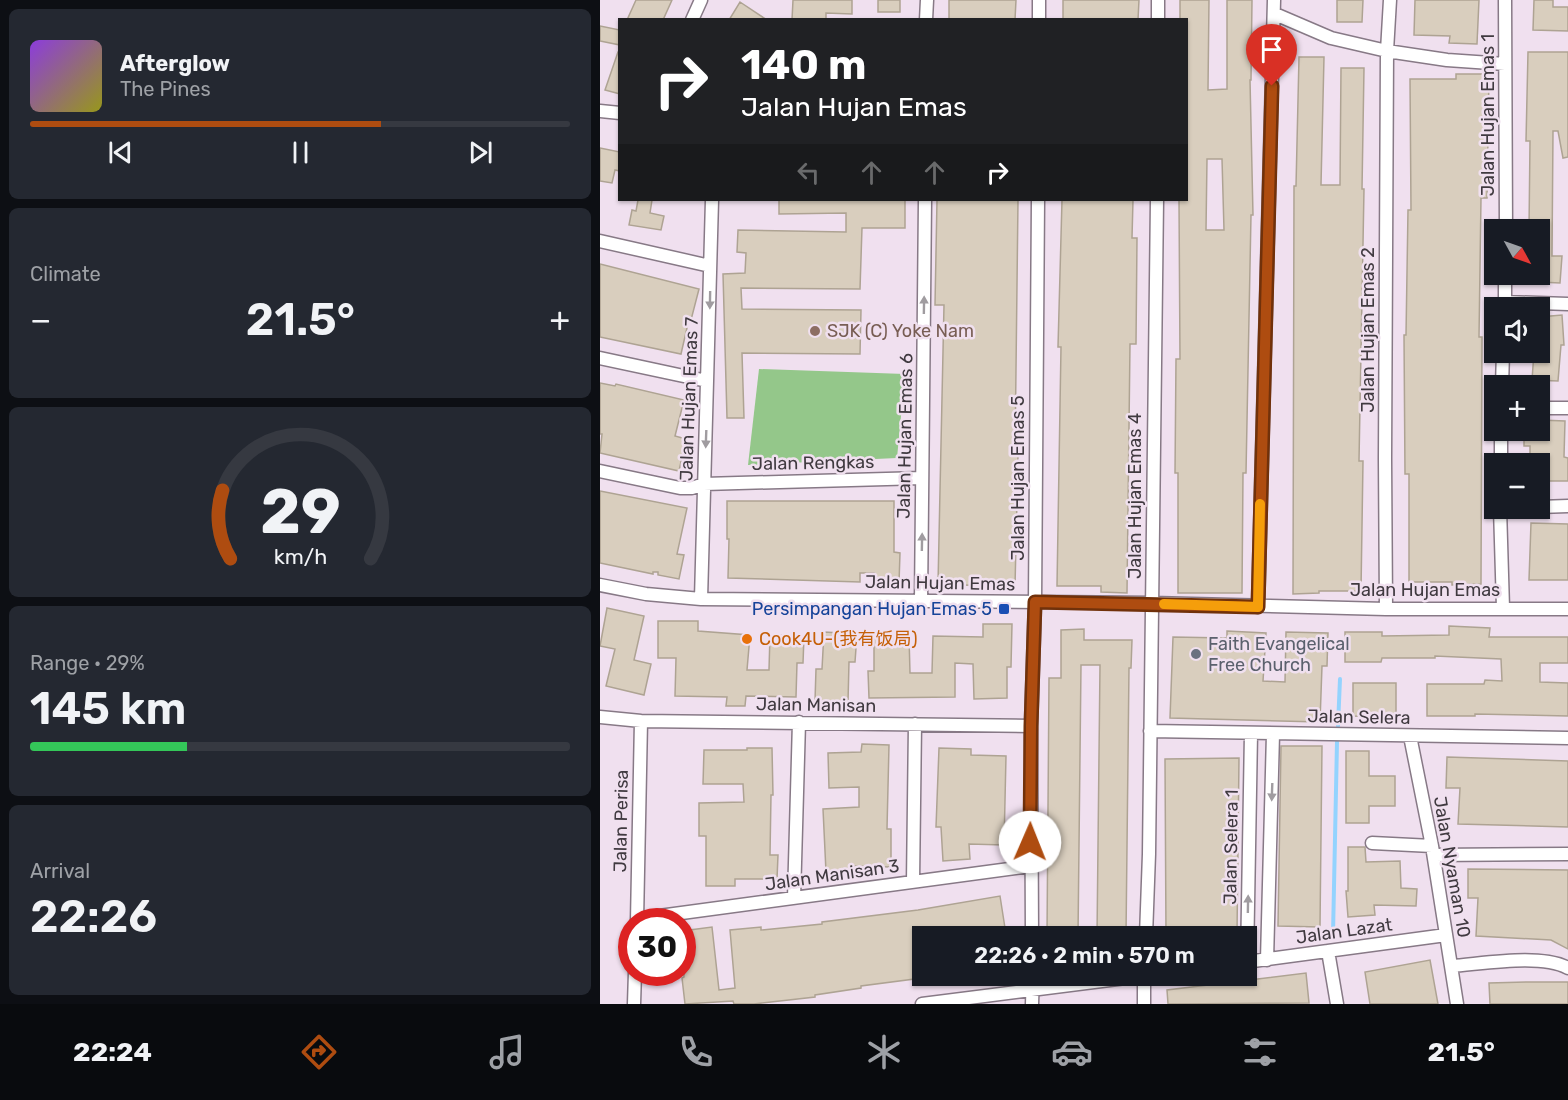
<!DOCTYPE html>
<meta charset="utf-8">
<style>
:root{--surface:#171b24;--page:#242831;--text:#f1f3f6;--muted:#9ea1a6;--line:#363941;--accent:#ae4c10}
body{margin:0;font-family:Rubik,"Noto Sans SC",sans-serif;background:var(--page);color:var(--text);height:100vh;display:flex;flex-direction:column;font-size:22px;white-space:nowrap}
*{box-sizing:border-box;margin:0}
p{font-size:20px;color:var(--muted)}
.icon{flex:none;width:33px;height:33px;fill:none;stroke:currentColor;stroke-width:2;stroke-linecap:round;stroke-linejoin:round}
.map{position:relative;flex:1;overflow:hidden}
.panel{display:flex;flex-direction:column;gap:9px;padding:9px;background:#0d0f14;width:600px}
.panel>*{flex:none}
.banner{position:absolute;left:18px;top:18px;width:570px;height:183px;border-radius:0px;box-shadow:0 2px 4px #0004;background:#202124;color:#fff;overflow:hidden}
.needle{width:39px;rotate:130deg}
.tools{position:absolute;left:884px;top:219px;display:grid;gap:12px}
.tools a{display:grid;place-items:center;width:66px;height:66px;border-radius:0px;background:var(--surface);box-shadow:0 2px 4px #0004;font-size:30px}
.speed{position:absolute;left:18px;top:908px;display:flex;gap:12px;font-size:30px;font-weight:700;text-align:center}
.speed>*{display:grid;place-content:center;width:78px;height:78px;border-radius:50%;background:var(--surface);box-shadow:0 2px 4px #0004;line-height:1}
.speed .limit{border:9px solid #d22;background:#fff;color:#111}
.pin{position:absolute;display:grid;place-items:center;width:51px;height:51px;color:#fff;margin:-62px -26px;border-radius:50% 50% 50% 0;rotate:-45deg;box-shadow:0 0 6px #0007}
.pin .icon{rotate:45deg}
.me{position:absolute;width:66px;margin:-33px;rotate:1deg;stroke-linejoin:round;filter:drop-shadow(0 0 4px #0008)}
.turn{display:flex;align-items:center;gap:21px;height:126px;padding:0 24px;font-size:27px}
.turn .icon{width:78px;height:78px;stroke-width:2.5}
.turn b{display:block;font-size:42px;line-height:51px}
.lanes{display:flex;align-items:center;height:57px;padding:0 24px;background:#0003;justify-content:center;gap:30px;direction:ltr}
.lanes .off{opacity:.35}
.big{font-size:45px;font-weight:600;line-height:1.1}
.panel .card{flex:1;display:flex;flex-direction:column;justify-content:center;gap:9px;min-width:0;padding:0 21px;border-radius:9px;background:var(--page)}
.panel .dial{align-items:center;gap:0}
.dial svg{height:156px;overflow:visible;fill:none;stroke:var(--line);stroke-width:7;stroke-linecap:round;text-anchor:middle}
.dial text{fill:var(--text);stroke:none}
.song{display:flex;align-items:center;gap:18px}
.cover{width:72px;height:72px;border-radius:9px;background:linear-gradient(135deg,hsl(270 70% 55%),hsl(60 70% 35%))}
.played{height:6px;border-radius:3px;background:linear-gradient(90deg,var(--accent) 65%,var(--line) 65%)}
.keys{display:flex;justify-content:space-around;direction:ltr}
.heat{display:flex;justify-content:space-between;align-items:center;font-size:33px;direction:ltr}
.charge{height:9px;border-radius:4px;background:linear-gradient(90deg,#34c759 29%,var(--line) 0)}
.trip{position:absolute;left:312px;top:926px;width:345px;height:60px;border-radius:0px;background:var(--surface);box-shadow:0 2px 4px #0004;font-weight:600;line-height:60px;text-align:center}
.tabs{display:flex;height:96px;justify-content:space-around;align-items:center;background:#090b0e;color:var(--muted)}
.tabs .icon{width:42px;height:42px}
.tabs .active{color:var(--accent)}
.tabs b{font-size:27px;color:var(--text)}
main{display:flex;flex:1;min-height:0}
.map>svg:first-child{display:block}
</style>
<main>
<section class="panel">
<div class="card">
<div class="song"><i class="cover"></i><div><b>Afterglow</b><p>The Pines</p></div></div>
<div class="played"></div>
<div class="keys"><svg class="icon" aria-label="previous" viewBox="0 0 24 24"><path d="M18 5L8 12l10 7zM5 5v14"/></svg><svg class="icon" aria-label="pause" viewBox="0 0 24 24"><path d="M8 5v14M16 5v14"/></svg><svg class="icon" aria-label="next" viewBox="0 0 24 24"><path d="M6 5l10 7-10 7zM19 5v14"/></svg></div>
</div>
<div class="card"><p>Climate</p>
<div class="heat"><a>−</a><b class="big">21.5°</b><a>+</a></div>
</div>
<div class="card dial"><svg viewBox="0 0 100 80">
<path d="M14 69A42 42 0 1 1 86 69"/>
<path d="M14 69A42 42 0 0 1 10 34" stroke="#ae4c10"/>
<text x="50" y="56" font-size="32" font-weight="700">29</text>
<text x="50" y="72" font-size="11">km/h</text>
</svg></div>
<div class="card"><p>Range · 29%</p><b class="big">145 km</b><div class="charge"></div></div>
<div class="card"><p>Arrival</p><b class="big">22:26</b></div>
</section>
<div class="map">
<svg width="968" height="1004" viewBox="0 0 968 1004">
<rect width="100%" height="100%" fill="#f0e0ef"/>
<!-- green -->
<path fill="#94c78a" d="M 159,369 L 305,374 L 297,458 L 148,465 Z"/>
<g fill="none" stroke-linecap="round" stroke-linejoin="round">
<!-- stream -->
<path stroke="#93d3fe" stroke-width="4" d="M 738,726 L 740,679
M 733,935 L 737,742"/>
</g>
<!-- building -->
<path fill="#d9cebe" stroke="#aea393" stroke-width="1.5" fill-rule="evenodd" d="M 36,0 L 72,0 L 63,20 L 27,20 Z
M 193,0 L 252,0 L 252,14 L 226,13 L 226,20 L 192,20 Z
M 278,0 L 300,0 L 300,12 L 278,12 Z
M 349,0 L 416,0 L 415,20 L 349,20 Z
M 463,0 L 539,0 L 538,20 L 463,20 Z
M 580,0 L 609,0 L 608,90 L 627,89 L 627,0 L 652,0 L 651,80 L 650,80 L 653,215 L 651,215 L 646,473 L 643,473 L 642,593 L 578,593 L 578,473 L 575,473 L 576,359 L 580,359 L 579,200 L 586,200 L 586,20 L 580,20 ZM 607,159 L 622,159 L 624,230 L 606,230 Z
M 737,0 L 763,0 L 762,22 L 737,22 Z
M 815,0 L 879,0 L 877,44 L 849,43 L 850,36 L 814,35 Z
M 934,0 L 953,0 L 953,7 L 968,7 L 968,31 L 933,30 Z
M 140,2 L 167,20 L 129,20 Z
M 0,26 L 20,30 L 20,45 L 0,41 Z
M 18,52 L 20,52 L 20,94 L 5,90 Z
M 928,52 L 968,52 L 968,157 L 963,158 L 958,131 L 953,131 L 952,256 L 962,256 L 960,283 L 939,282 L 939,230 L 929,230 L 930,141 L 926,141 Z
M 699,57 L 724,57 L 721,185 L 740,185 L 741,68 L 764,68 L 762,189 L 764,189 L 759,461 L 763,461 L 761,591 L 719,591 L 719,593 L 693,594 L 694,186 L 696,186 Z
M 856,74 L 889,74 L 887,198 L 881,198 L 879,337 L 882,337 L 881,584 L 852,585 L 852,582 L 809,582 L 809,474 L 805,474 L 804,335 L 806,335 L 808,210 L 811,210 L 810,79 L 856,79 Z
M 0,148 L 20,152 L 20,171 L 15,170 L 12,183 L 0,181 Z
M 38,200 L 52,200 L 50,213 L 64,216 L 61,230 L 29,225 L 32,210 L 36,211 Z
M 179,200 L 305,200 L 305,228 L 262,228 L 260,289 L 141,288 L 142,309 L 261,310 L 260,354 L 142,353 L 144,418 L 127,418 L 123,274 L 145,273 L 146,253 L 137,252 L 138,230 L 246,232 L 246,213 L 179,214 Z
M 337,200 L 418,200 L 415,454 L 418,454 L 415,587 L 338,584 L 344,305 L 335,305 Z
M 462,200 L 533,200 L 532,238 L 537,238 L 536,344 L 530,344 L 527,593 L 501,592 L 501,586 L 457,586 L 461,347 L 458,347 Z
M 0,264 L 99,289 L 91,320 L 89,319 L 81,354 L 0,337 Z
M 962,315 L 964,345 L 961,345 L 958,381 L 932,380 L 934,352 L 939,352 L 939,317 Z
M 0,383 L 15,386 L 16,384 L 84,400 L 75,436 L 86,439 L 79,471 L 0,453 L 2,434 L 0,434 Z
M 939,420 L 965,421 L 964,457 L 968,458 L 968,481 L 939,481 L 939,464 L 930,464 L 930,446 L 924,446 L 924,430 L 939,430 Z
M 0,491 L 87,508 L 77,554 L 84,555 L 79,579 L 58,575 L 58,572 L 53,572 L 53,574 L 0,563 Z
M 127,501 L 294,501 L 294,552 L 300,553 L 299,583 L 274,582 L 274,573 L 260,573 L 260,582 L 128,578 L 129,539 L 127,539 Z
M 931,523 L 968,524 L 968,580 L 929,580 Z
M 7,608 L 44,616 L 34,660 L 51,664 L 44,695 L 6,686 L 15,649 L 0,646 Z
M 58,621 L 98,621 L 98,631 L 150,635 L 147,670 L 169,670 L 170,635 L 204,636 L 203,663 L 197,663 L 196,697 L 146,696 L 145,706 L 126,706 L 127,697 L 75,696 L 76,658 L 58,658 Z
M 383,624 L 412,624 L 411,667 L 407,667 L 407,698 L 374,699 L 373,664 L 355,663 L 355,697 L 269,698 L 268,671 L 274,671 L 274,636 L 309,636 L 310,673 L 332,673 L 333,636 L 383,637 Z
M 849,626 L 890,628 L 889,637 L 968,637 L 968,663 L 940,663 L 940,682 L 968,683 L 968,716 L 875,714 L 875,716 L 827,716 L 827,684 L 884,684 L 885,680 L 902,681 L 901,659 L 835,656 L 835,658 L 782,658 L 781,662 L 745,662 L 745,632 L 782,632 L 782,636 L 849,635 Z
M 484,629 L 484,640 L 532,640 L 531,668 L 529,668 L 526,936 L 497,936 L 500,665 L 481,665 L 478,936 L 447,936 L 449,678 L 461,678 L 461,630 Z
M 627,631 L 666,633 L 663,681 L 685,682 L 686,632 L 728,633 L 727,666 L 722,666 L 720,722 L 570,718 L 573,637 L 627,638 Z
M 224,632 L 257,634 L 255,662 L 249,662 L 248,702 L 215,701 L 216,669 L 222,669 Z
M 753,683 L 796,683 L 796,717 L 753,716 Z
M 262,744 L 289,745 L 287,829 L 291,829 L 291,867 L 252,866 L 252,872 L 226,872 L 223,809 L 259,807 L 259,787 L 229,788 L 228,753 L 261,752 Z
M 681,746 L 722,746 L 720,927 L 678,926 Z
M 147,748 L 172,748 L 173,795 L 171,795 L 170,855 L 178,855 L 177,879 L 135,879 L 135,886 L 106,886 L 106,836 L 99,836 L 99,803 L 144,802 L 143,784 L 103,784 L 104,750 L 147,750 Z
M 339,748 L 371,749 L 371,755 L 406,756 L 404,845 L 369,844 L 370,859 L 343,861 L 341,827 L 336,827 Z
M 746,751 L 769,751 L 769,776 L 795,776 L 795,806 L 769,806 L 769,823 L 746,823 Z
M 847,757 L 968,761 L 968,827 L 858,824 L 860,788 L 846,788 Z
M 639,758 L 637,934 L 566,936 L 565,759 Z
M 748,847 L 765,847 L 766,862 L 800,861 L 801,888 L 817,889 L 816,906 L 774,905 L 775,915 L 748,917 L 746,891 L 748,891 Z
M 868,869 L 968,870 L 968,949 L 951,940 L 876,936 L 878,898 L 868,898 Z
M 400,896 L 405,928 L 351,936 L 322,936 L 322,978 L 261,986 L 261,988 L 215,995 L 215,997 L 154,1004 L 134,1004 L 133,1001 L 85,1004 L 82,978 L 84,977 L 82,931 L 112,927 L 119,990 L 135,988 L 130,930 L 161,927 L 161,930 L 222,924 L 222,922 L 318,910 Z
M 830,960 L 838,1004 L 770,1004 L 765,972 Z
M 706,973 L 709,1003 L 568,1004 L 567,990 Z
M 926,982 L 968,982 L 968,1004 L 890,1004 L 889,983 Z"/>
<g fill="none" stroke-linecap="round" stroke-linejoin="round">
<!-- minor casing -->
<g stroke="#877986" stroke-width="15">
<path id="minor" d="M 439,0 L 439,20
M 905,0 L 906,230
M 675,14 L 731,38 L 787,51 L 847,60 L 905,64
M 92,20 L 101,0
M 326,20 L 327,0
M 558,20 L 558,0
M 0,111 L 20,113
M 0,241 L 110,266
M 905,302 L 968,304
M 905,308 L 905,274
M 0,358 L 107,381
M 902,386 L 903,352
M 939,408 L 968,408
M 901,464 L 901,430
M 0,471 L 80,488 L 92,488 L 104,484 L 322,478
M 939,507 L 968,506
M 900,508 L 903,608
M 0,585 L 46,594 L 101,599 L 552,603 L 786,609 L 968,609
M 101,599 L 112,200
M 321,601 L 325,200
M 658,607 L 674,0
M 786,609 L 785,459 L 787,51 L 790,0
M 0,717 L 41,721 L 431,726
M 550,731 L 968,738
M 810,736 L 832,846 L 857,1004
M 772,843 L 832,846
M 834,855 L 968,854
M 313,882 L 315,724
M 194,898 L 199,722
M 37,919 L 431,866
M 37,921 L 41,721
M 432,936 L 431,726 L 435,602 L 438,200
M 546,936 L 549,854 L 557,200
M 728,951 L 737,1004
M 667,960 L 673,734
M 646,962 L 846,935
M 647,962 L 651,733
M 851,966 C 882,964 941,953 968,968
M 34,1004 L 35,972
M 322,1004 L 549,975
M 432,1004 L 433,975
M 544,1004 L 544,975"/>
</g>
<!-- minor -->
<use href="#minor" stroke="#fff" stroke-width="12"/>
</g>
<!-- one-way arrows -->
<defs><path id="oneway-solid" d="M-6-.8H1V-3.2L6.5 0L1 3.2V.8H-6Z" transform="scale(1.5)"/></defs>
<g fill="#a09ca0">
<use href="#oneway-solid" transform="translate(110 300) rotate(91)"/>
<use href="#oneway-solid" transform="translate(324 305) rotate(-89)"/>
<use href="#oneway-solid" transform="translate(106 439) rotate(92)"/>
<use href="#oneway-solid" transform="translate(322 542) rotate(-89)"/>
<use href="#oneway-solid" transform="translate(672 792) rotate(92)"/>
<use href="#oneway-solid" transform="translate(648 904) rotate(-89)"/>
</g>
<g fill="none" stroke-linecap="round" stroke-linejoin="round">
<!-- route casing -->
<g stroke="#71310a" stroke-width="15">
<path id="route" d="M 430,842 L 431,726 L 435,602 L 658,607 L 672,86"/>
</g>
<!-- route -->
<use href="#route" stroke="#ae4c10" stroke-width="10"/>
<!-- slow -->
<path stroke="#f59e0b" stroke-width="10" d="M 564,604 L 658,607 L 660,504"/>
</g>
<!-- markers -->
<circle fill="#8d6e63" stroke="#f0e0ef" stroke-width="2" cx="215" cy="331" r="6"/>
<rect fill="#1a4fb4" stroke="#f0e0ef" stroke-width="2" x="398" y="603" width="12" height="12" rx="3"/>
<circle fill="#e8710a" stroke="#f0e0ef" stroke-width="2" cx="147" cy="639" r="6"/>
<circle fill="#6b7280" stroke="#f0e0ef" stroke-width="2" cx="596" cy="654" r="6"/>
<g text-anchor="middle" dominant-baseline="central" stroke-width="5" stroke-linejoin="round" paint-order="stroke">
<!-- street labels -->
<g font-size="18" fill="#403a40" stroke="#f0e0ef">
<text transform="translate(888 115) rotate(-90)">Jalan Hujan Emas 1</text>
<text transform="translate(768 330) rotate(-90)">Jalan Hujan Emas 2</text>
<text transform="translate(89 399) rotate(-88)">Jalan Hujan Emas 7</text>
<text transform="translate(305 436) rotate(-89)">Jalan Hujan Emas 6</text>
<text transform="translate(213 463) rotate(-1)">Jalan Rengkas</text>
<text transform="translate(418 478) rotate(-90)">Jalan Hujan Emas 5</text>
<text transform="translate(535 496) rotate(-90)">Jalan Hujan Emas 4</text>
<text transform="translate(340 583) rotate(1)">Jalan Hujan Emas</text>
<text x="825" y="590">Jalan Hujan Emas</text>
<text transform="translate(216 705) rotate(1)">Jalan Manisan</text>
<text transform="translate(759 717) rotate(1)">Jalan Selera</text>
<text transform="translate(21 821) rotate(-89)">Jalan Perisa</text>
<text transform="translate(631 847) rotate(-89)">Jalan Selera 1</text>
<text transform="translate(852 867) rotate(80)">Jalan Nyaman 10</text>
<text transform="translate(232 875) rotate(-8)">Jalan Manisan 3</text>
<text transform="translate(744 931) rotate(-8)">Jalan Lazat</text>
</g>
<!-- education labels -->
<g font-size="18" fill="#785e54" stroke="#f0e0ef" text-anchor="start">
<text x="227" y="331">SJK (C) Yoke Nam</text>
</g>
<!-- transit labels -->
<g font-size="18" fill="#164399" stroke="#f0e0ef" text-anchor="end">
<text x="392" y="609">Persimpangan Hujan Emas 5</text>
</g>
<!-- food labels -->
<g font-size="18" fill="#c56008" stroke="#f0e0ef" text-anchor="start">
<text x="159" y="639">Cook4U-(我有饭局)</text>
</g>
<!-- worship labels -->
<g font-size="18" fill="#5b616d" stroke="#f0e0ef" text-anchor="start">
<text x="608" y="644">Faith Evangelical<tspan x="608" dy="21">Free Church</tspan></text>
</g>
</g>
</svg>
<div class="tools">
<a><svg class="needle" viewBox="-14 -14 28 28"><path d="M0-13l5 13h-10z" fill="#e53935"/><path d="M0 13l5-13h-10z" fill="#9ea1a6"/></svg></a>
<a><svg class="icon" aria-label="sound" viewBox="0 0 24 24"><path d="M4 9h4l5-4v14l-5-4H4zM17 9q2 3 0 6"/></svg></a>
<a>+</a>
<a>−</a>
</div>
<div class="speed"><div class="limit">30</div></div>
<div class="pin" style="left:672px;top:86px;background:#d93025"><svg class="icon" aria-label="arrive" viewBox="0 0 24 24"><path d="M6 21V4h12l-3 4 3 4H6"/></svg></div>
<svg class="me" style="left:430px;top:842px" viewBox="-20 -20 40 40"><circle r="19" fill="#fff"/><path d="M0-13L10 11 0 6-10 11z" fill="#ae4c10"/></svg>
<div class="trip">22:26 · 2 min · 570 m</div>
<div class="banner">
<div class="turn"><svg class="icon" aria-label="right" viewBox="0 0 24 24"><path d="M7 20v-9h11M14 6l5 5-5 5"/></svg><div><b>140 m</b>Jalan Hujan Emas</div></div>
<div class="lanes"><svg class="icon off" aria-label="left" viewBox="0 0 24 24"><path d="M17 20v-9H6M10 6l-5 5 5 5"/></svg><svg class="icon off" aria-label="ahead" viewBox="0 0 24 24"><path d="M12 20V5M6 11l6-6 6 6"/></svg><svg class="icon off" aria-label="ahead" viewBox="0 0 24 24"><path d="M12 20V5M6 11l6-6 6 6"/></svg><svg class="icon" aria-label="right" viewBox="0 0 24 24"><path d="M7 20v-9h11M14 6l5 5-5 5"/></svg></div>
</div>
</div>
</main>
<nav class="tabs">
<b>22:24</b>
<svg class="icon active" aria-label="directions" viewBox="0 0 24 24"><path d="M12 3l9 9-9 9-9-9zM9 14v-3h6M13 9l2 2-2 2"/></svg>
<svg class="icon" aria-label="music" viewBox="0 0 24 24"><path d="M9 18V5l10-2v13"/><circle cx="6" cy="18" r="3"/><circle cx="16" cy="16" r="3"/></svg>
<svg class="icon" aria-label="phone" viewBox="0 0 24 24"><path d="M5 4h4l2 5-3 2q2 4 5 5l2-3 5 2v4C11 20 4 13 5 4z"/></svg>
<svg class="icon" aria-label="climate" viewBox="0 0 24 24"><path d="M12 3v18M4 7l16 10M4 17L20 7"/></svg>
<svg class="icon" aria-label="car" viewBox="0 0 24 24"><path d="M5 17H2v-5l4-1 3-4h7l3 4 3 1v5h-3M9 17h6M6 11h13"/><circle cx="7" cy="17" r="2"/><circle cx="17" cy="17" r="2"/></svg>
<svg class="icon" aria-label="filters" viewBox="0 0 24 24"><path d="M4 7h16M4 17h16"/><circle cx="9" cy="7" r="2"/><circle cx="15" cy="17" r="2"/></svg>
<b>21.5°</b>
</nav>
